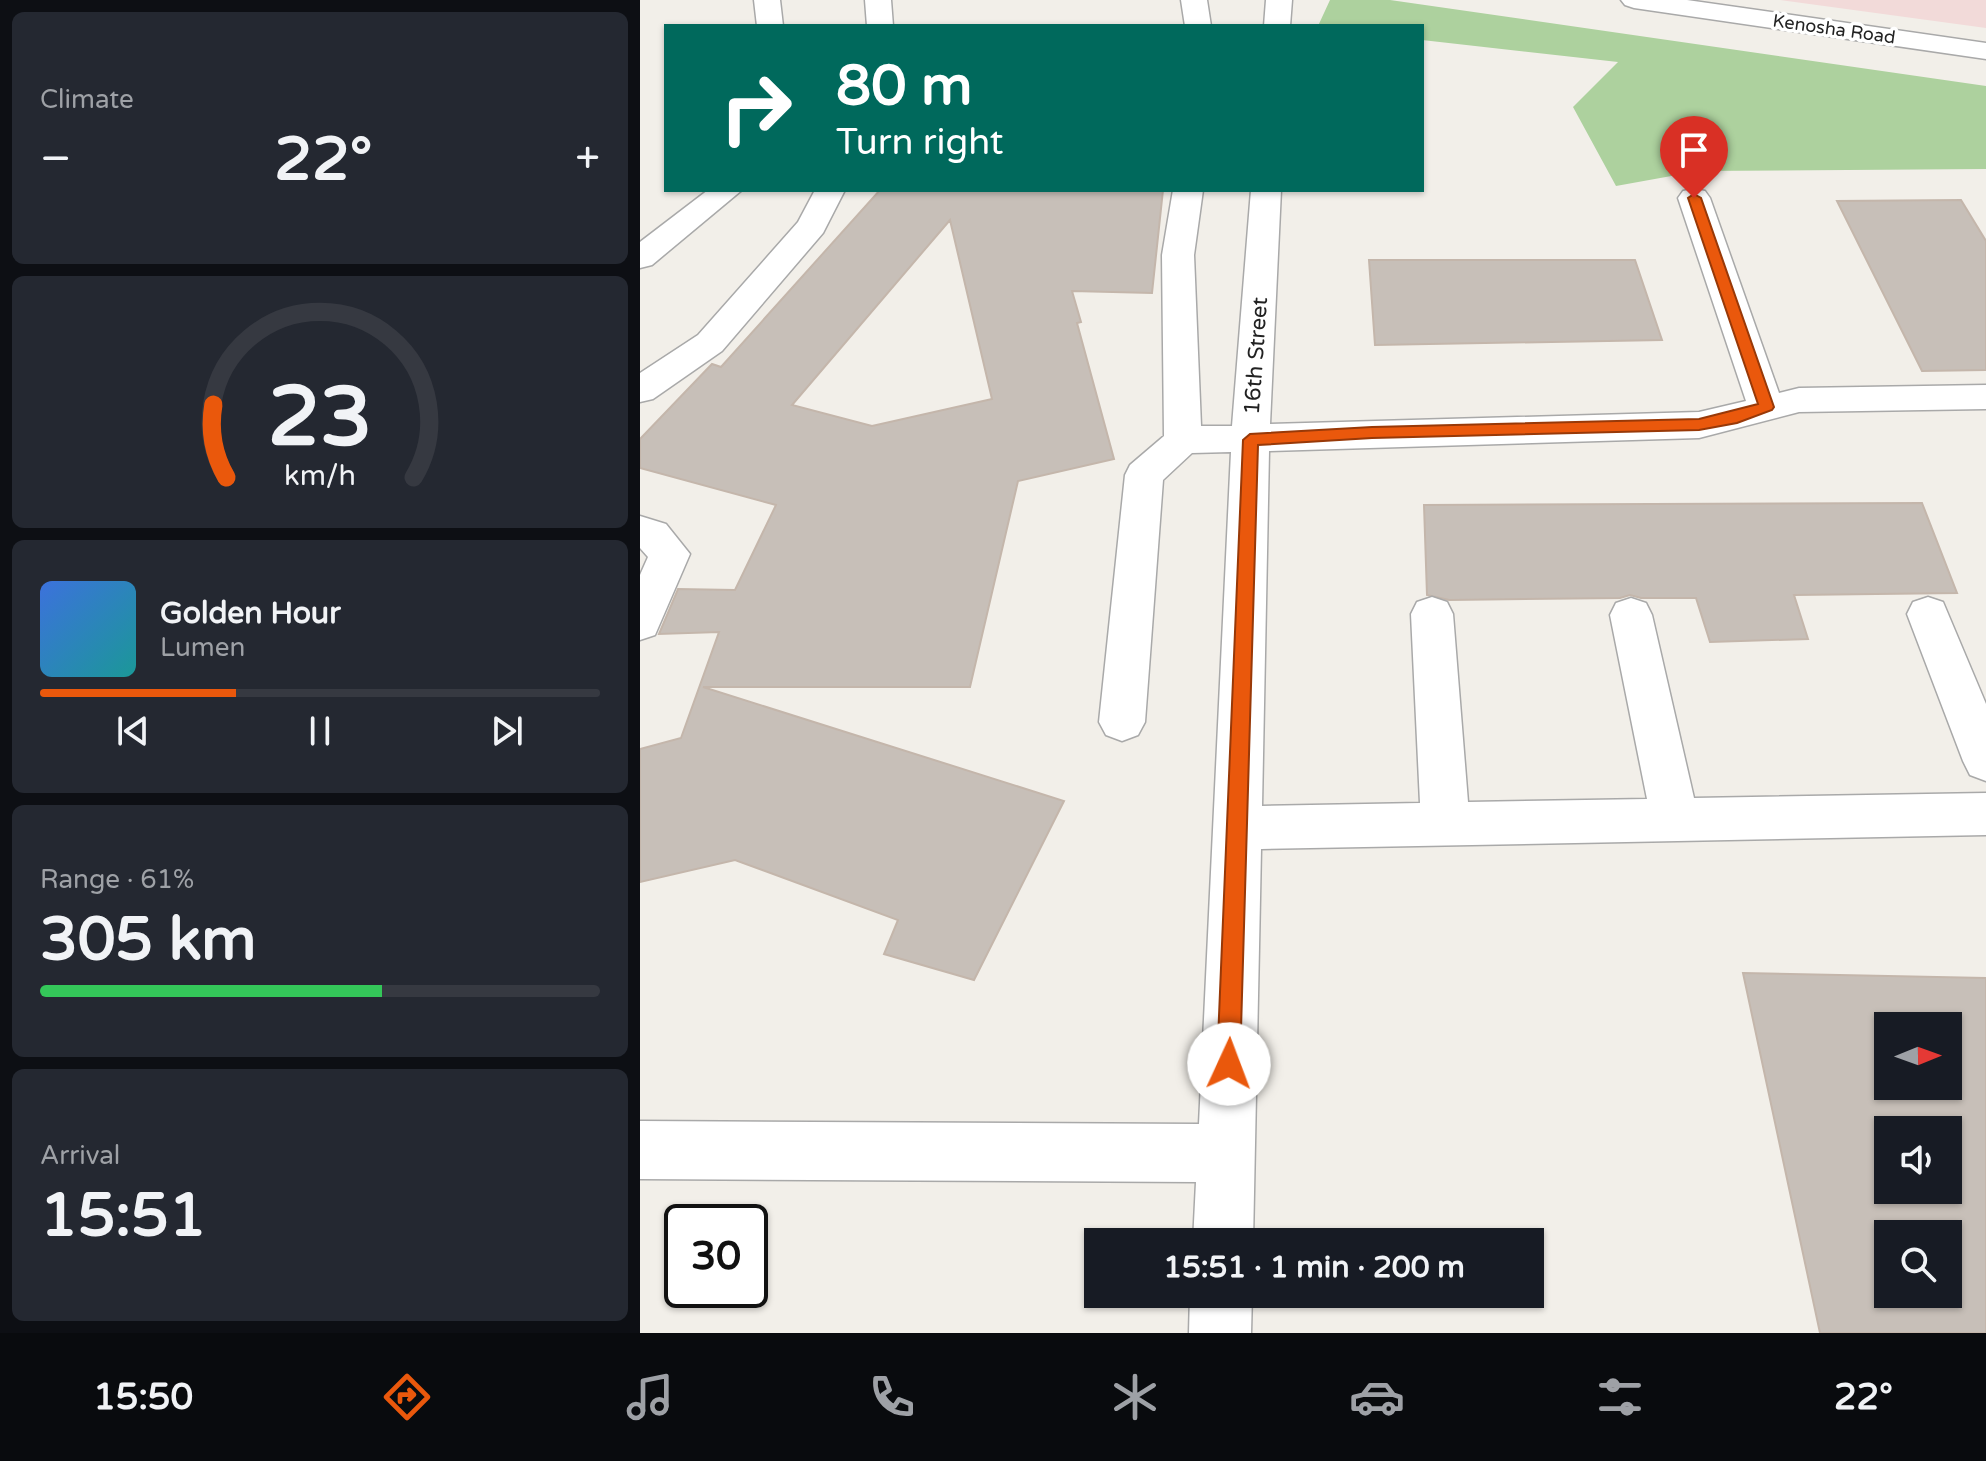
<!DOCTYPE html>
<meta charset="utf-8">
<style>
:root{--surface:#171b24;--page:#242831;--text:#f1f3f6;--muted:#9ea1a6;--line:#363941;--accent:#ea580c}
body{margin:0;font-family:"Varela Round",sans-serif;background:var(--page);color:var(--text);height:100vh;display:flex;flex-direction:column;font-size:30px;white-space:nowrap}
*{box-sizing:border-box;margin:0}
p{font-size:26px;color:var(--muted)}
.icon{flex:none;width:44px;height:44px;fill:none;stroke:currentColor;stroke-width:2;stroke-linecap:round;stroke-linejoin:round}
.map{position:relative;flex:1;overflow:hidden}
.sheet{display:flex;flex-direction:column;gap:12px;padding:12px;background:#0d0f14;width:640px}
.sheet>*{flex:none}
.hud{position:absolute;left:24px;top:24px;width:760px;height:168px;border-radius:0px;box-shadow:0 2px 6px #0004;background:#00695c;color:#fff;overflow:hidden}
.needle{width:52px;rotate:89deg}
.tools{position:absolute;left:1234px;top:1012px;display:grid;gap:16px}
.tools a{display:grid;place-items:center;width:88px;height:88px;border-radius:0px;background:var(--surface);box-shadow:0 2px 6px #0004;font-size:40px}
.speed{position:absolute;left:24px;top:1204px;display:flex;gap:16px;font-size:40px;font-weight:700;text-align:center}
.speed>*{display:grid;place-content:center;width:104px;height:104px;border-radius:50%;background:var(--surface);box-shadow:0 2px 6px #0004;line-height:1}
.speed .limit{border:4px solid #111;border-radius:12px;background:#fff;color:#111}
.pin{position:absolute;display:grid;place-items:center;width:68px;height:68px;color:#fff;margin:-82px -34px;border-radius:50% 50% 50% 0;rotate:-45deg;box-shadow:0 0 8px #0007}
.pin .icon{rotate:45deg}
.me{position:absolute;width:88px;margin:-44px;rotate:2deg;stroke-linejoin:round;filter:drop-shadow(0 0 6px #0008)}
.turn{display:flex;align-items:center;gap:28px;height:168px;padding:0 40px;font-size:36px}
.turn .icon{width:104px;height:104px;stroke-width:2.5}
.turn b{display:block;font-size:56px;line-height:68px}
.big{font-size:60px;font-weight:700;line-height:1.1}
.sheet .card{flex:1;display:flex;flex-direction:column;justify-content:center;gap:12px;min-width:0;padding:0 28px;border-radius:12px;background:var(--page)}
.sheet .dial{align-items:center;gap:0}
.dial svg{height:208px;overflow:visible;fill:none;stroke:var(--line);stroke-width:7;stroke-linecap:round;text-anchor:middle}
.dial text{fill:var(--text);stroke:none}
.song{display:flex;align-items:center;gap:24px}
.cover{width:96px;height:96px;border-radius:12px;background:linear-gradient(135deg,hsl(220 70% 55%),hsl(180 70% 35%))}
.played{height:8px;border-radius:4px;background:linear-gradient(90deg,var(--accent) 35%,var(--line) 35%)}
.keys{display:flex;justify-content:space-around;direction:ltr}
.heat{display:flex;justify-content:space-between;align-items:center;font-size:44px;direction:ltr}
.charge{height:12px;border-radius:6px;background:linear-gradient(90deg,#34c759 61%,var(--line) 0)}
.trip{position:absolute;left:444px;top:1228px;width:460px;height:80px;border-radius:0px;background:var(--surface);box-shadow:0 2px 6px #0004;font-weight:700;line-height:80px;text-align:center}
.menu{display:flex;height:128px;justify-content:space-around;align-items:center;background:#090b0e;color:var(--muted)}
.menu .icon{width:56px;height:56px}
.menu .active{color:var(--accent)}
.menu b{font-size:36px;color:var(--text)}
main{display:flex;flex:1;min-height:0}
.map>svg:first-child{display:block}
</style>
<main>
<section class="sheet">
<div class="card"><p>Climate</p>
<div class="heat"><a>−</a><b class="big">22°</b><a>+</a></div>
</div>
<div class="card dial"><svg viewBox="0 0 100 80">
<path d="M14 69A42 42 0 1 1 86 69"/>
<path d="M14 69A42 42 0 0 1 9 41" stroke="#ea580c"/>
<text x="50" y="56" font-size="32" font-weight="700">23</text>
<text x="50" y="72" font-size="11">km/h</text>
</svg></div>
<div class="card">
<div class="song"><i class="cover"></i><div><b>Golden Hour</b><p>Lumen</p></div></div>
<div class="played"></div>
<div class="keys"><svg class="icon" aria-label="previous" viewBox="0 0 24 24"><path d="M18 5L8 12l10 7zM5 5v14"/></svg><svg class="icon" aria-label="pause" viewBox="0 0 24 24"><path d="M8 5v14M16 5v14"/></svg><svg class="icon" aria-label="next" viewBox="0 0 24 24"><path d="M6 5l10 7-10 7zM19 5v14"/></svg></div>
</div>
<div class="card"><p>Range · 61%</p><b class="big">305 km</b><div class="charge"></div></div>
<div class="card"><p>Arrival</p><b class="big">15:51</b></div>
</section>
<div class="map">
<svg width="1346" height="1333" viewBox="0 0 1346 1333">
<rect width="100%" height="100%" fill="#f2efe9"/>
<!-- commercial -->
<path fill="#f2dad9" d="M 1140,0 L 1346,0 L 1346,28 Z"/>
<!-- forest -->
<path fill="#add19e" d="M 690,0 L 750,0 L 1346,86 L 1346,169 L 1059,171 L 976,186 L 933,107 L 978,62 L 782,40 L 782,26 L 678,26 Z"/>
<!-- building -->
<path fill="#c7bfb8" stroke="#c4b6ab" stroke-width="2" fill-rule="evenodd" d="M 240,190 L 523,190 L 512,293 L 432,291 L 441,322 L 437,323 L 474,459 L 378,481 L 330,687 L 63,687 L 424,801 L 334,980 L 244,954 L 258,920 L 95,860 L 0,882 L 0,749 L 41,738 L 79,632 L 19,634 L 38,589 L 95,590 L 136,505 L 0,468 L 0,439 L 72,364 L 81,367 ZM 310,220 L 352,399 L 232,426 L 152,405 Z
M 1321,200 L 1346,241 L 1346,370 L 1282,371 L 1197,201 Z
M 729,260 L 995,260 L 1022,340 L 735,345 Z
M 1282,503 L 1317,593 L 1154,595 L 1168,639 L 1070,642 L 1056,598 L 1001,598 L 990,595 L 980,598 L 809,600 L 787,595 L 784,505 Z
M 1103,973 L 1346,978 L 1346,1333 L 1180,1333 ZM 1248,1026 L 1308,1026 L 1308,1086 L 1248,1086 ZM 1248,1130 L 1308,1130 L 1308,1190 L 1248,1190 ZM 1248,1234 L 1308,1234 L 1308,1294 L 1248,1294 Z"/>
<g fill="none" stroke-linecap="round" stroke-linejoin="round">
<!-- minor casing -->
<g stroke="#a9a9a9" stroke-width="3">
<path id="minor" d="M 114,0 L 140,0 L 143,26 L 117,26 Z
M 225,0 L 251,0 L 253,26 L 227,26 Z
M 541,0 L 567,0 L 571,26 L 545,26 Z
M 626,0 L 652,0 L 650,26 L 624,26 Z
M 981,0 L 1047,0 L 1346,43 L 1346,59 L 994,8 L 985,5 Z
M 1054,189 L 1065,191 L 1070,198 L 1139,393 L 1159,388 L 1346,385 L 1346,409 L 1159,412 L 1059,438 L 629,451 L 622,806 L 780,803 L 771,614 L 777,602 L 792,597 L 807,602 L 813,614 L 828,802 L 1007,799 L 970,615 L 976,603 L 991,598 L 1006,603 L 1012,615 L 1054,798 L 1346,793 L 1346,835 L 621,849 L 613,1242 L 553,1242 L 556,1182 L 0,1179 L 0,1121 L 559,1124 L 591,452 L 552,453 L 523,480 L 505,722 L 498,735 L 482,741 L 466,735 L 459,722 L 485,475 L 490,465 L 524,436 L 522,255 L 533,190 L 563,190 L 554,255 L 561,426 L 592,426 L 611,190 L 641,190 L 630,424 L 1059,412 L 1106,401 L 1038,198 L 1043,191 Z
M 68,190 L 102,190 L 12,265 L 0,268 L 0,242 Z
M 175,190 L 205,190 L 183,233 L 82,351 L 13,399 L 0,402 L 0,373 L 58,335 L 158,222 Z
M 0,516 L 26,524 L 50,554 L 15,635 L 0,640 L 0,575 L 8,557 L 0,548 Z
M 1288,597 L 1303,602 L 1346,704 L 1346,781 L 1330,775 L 1323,761 L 1267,614 L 1273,602 Z
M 550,1294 L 612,1294 L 611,1333 L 549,1333 Z"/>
</g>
<!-- minor -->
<use href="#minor" fill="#fff" fill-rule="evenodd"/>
</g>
<!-- route -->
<path fill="#ea580c" stroke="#983908" stroke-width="2" d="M 1054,194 L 1061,198 L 1134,407 L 1132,410 L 1097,423 L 1059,430 L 732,438 L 618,445 L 600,1064 L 597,1072 L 589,1076 L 581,1072 L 577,1064 L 603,440 L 610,434 L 732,427 L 1059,419 L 1118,404 L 1048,198 Z"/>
<g text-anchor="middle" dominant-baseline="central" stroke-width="7" stroke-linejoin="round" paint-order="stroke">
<!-- far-street labels -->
<g font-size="18" fill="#222" stroke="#fff">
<text transform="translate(1194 29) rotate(8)">Kenosha Road</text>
</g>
<!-- street labels -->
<g font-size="22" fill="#222" stroke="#fff">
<text transform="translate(616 356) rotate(-86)">16th Street</text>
</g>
</g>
</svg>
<div class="tools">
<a><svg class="needle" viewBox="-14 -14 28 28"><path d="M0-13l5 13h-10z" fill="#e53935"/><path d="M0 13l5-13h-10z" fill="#9ea1a6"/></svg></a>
<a><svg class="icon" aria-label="sound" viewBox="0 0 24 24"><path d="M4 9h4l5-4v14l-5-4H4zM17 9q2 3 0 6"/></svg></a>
<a><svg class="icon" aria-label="search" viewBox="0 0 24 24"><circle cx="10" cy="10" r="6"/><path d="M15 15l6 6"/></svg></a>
</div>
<div class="speed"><div class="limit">30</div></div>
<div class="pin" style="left:1054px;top:198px;background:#d93025"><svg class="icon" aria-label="arrive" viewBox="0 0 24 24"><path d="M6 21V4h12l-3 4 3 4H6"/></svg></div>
<svg class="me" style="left:589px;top:1064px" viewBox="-20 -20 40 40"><circle r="19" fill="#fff"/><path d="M0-13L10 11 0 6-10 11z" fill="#ea580c"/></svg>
<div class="trip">15:51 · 1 min · 200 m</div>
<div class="hud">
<div class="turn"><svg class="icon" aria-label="right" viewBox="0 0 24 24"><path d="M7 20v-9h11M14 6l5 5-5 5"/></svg><div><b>80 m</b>Turn right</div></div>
</div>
</div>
</main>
<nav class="menu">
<b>15:50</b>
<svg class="icon active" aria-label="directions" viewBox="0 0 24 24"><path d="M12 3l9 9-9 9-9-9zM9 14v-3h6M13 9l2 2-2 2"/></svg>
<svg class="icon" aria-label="music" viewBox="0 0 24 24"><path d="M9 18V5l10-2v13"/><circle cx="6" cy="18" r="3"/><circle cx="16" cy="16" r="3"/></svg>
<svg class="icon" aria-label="phone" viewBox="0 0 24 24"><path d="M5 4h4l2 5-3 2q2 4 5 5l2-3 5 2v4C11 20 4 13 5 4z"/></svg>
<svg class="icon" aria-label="climate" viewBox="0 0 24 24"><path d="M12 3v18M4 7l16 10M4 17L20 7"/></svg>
<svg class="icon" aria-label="car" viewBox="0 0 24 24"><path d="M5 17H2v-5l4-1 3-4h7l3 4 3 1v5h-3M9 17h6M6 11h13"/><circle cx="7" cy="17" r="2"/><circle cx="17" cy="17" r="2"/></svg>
<svg class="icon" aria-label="filters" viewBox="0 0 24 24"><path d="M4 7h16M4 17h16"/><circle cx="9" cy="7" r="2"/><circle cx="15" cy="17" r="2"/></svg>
<b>22°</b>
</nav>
